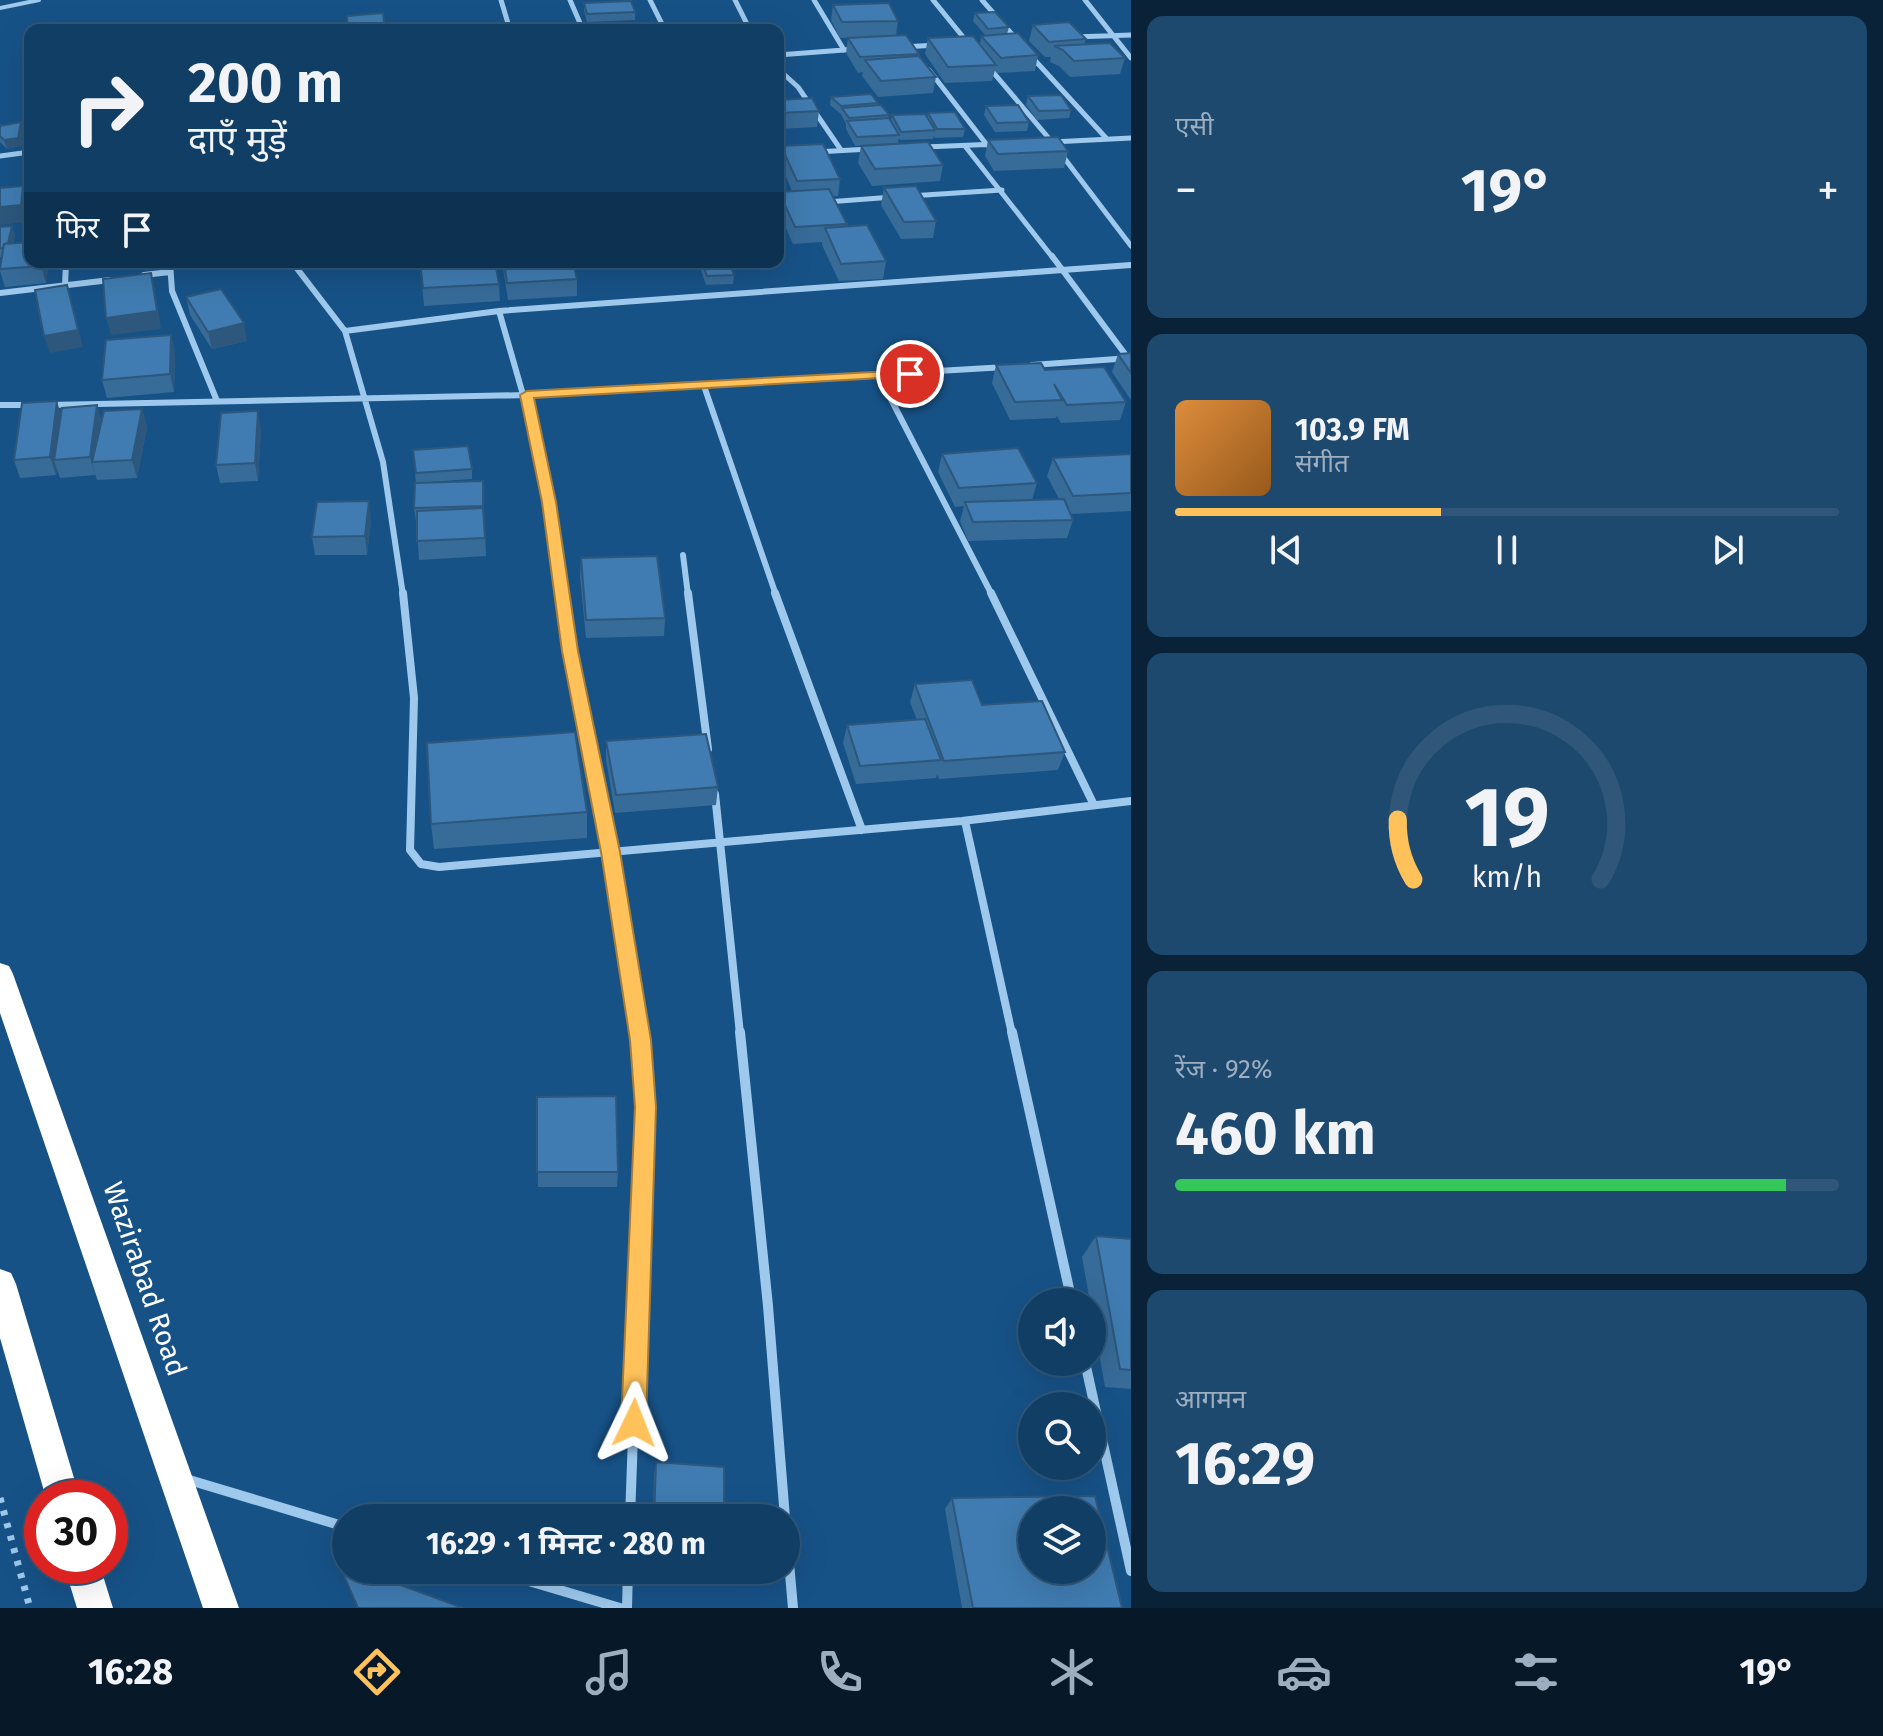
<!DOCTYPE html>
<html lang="hi">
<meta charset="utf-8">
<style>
:root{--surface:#113e65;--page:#1e496e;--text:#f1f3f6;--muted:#9caebf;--line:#305779;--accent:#ffc15a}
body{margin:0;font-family:"Fira Sans","Noto Sans Devanagari",sans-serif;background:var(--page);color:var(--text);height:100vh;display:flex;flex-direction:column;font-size:30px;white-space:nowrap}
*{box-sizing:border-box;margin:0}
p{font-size:26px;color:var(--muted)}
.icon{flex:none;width:44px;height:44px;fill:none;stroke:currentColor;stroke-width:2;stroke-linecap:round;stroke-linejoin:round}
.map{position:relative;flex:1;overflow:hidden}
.sheet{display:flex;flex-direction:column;gap:16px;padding:16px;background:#092238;width:752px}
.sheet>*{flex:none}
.banner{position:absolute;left:24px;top:24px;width:760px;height:244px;border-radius:16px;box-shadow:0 8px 32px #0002,0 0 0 2px var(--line);background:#113e65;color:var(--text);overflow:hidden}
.buttons{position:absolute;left:1018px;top:1288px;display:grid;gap:16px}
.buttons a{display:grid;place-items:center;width:88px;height:88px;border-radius:50%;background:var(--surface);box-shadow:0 8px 32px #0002,0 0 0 2px var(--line);font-size:40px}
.speed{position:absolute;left:24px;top:1480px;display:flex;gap:16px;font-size:40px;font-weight:700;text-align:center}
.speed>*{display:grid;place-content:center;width:104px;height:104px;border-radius:50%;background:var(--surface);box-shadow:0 8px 32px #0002,0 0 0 2px var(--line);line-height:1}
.speed .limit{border:12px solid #d22;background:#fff;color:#111}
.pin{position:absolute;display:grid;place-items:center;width:68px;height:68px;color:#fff;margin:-34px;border:4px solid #fff;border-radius:50%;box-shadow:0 2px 8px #0007}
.me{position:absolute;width:88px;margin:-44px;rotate:2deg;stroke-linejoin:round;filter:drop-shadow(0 0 6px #0008)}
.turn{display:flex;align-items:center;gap:28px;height:168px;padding:0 32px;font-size:36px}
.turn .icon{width:104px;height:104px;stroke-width:2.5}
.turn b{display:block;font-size:56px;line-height:68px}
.then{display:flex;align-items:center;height:76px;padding:0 32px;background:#0003;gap:16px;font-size:30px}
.big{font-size:60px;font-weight:700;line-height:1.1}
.sheet .tile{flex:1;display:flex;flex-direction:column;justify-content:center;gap:12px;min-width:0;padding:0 28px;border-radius:16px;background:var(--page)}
.sheet .dial{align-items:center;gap:0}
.dial svg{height:208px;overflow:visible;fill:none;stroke:var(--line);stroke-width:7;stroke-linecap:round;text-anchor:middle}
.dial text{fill:var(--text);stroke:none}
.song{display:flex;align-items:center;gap:24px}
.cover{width:96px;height:96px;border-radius:12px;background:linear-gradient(135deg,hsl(30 70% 55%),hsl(30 70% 35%))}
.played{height:8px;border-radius:4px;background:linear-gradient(90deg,var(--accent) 40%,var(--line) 40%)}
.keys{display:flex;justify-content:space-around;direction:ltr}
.heat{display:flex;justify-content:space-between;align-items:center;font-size:44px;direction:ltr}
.charge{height:12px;border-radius:6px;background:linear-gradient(90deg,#34c759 92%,var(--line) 0)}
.trip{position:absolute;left:332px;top:1504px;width:468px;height:80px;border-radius:40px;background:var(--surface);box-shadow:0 8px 32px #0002,0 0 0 2px var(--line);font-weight:700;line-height:80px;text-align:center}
.menu{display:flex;height:128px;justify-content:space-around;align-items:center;background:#071928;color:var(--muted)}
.menu .icon{width:56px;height:56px}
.menu .current{color:var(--accent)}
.menu b{font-size:36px;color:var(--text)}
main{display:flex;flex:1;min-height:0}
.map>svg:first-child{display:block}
</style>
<main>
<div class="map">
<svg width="1131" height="1608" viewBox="0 0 1131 1608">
<rect width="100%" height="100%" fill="#175287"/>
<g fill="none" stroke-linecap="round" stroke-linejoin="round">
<!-- path -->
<path stroke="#9ec9ed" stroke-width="7" stroke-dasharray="5 8" stroke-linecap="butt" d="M 0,1498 L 30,1608"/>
<!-- lane -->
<path stroke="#9ec9ed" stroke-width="4" d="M 0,8 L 39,0"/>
<!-- street-far3 -->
<path stroke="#9ec9ed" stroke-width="5" d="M 501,0 L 510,30
M 570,0 L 583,30
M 650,0 L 665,30
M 735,0 L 750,30
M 814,0 L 844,50
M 933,0 L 968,43
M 982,0 L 1018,41
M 1085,0 L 1131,58
M 1074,37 L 1131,35
M 903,47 L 937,45
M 778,55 L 857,49
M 1030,55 L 1107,139
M 987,65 L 1052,142 L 1131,246
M 778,69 L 798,87 L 841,150
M 929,70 L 987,145
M 1052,142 L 1131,138
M 965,146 L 1053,258
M 924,147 L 998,144
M 816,152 L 870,149
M 0,156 L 30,152
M 910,196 L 1002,190
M 0,197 L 30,195
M 827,202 L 893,197"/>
<!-- street-far2 -->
<path stroke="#9ec9ed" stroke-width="6" d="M 1052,256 L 1128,358
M 170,262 L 172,291 L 217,401
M 292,262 L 345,331 L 383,462 L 403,595
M 144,275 L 170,272
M 65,286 L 66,262
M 0,293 L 110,280
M 499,311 L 540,454 L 562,595
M 345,331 L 499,311 L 1131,265
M 1032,365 L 1131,358
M 879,376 L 992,595
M 704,386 L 776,595
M 0,405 L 31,405
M 49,405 L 527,395 L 1006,367
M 683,555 L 688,595"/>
<!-- street-far1 -->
<path stroke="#9ec9ed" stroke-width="8" d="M 403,593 L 414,698 L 410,850 L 421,864 L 439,867 L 962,821 L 1131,801
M 561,593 L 624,936 L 638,1034
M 688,593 L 708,749
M 775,593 L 862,830
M 991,593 L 1093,803
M 715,794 L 740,1034
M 965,821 L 1012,1034"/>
<!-- street -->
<path stroke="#9ec9ed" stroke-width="10" d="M 740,1032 L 768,1306 L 785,1518
M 1012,1032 L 1072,1302
M 1085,1362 L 1131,1571
M 186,1479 L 346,1527
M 630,1518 L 645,1107 L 638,1032
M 786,1529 L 793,1608
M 492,1570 L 620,1608
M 627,1608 L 628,1570"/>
<!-- highway -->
<path fill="#fff" fill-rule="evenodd" d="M 0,963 L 9,966 L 13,974 L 239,1608 L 203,1608 L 0,1013 Z
M 0,1269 L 11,1273 L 16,1284 L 80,1498 L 46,1498 L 0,1338 Z
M 64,1566 L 100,1566 L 113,1608 L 77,1608 Z"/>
</g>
<!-- wall -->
<path fill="#376b98" d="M 584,3 L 635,12 L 635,20 L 587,22 L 584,10 Z
M 833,5 L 898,21 L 896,36 L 919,54 L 919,56 L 936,77 L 933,93 L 878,97 L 862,76 L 863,72 L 858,73 L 846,53 L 848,38 L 861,37 L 840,38 L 831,20 Z
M 975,13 L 1009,27 L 1007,34 L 1038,55 L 1035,71 L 997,73 L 995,70 L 992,81 L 945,83 L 925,54 L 928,38 L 980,44 L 981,36 L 986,36 L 973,21 Z
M 1033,25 L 1086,39 L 1084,45 L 1125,58 L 1120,74 L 1070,77 L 1059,66 L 1050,62 L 1051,57 L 1045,57 L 1029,41 Z
M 1028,96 L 1071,110 L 1069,118 L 1037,120 L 1026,105 Z
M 831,97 L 878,103 L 878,105 L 889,115 L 888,118 L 891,121 L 892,115 L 927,117 L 928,113 L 965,129 L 963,137 L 935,138 L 934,136 L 933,139 L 900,140 L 899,138 L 898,143 L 855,146 L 846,129 L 846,124 L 841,114 L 830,105 Z
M 778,100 L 819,111 L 817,127 L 778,129 Z
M 986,106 L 1029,122 L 1027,131 L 995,132 L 984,115 Z
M 0,126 L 23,131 L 21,146 L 7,149 L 0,142 Z
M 988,140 L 1068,151 L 1064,168 L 994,171 L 985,156 Z
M 781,146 L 840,179 L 838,196 L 833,196 L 847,224 L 847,227 L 886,261 L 883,279 L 839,281 L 822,245 L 822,242 L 793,244 L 778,210 L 779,192 L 792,191 L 780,162 Z
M 861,146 L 943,165 L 940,181 L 872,186 L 858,163 Z
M 884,188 L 936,221 L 933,238 L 901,239 L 881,205 Z
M 0,227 L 15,235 L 13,243 L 30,262 L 49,262 L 46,283 L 5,287 L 0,271 L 2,257 L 0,257 Z
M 420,262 L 499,284 L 500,301 L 424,306 Z
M 502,262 L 573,262 L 577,279 L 577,296 L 508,300 Z
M 698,262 L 729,262 L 734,275 L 733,284 L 706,285 Z
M 186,297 L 247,341 L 212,349 L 190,315 Z
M 171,335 L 175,353 L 174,392 L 107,398 L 102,380 Z
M 1131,353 L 1131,400 L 1112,372 L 1118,354 Z
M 996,365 L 1045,370 L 1126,402 L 1120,420 L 1061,423 L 1057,416 L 1056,418 L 1010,420 L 992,383 Z
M 97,405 L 101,421 L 142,409 L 147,427 L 137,478 L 97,480 L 95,474 L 95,475 L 60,478 L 57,469 L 56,475 L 20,478 L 14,460 L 61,414 Z
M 261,429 L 258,481 L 220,483 L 216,465 Z
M 413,450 L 472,469 L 472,479 L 416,483 Z
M 942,454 L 1037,483 L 1032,500 L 1059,499 L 1047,476 L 1053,458 L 1131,454 L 1131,511 L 1071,514 L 1073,520 L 1067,538 L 968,541 L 960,521 L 964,506 L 955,507 L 938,472 Z
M 483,481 L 486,556 L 419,560 L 417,527 L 414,508 Z
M 371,520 L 367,555 L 315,555 L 312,537 Z
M 581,558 L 665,618 L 664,636 L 586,638 L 580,576 Z
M 915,684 L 982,705 L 1065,752 L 1058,770 L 939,779 L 937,774 L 936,778 L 856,784 L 843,743 L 847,725 L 917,720 L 910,702 Z
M 606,741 L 718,787 L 716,805 L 615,813 L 606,759 Z
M 587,812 L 587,838 L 434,849 L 431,824 Z
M 537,1097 L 618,1172 L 617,1187 L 538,1187 Z
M 1096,1236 L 1131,1239 L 1131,1389 L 1105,1387 L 1092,1313 L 1092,1302 L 1090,1302 L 1082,1257 Z
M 656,1462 L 724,1518 L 653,1518 L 654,1474 Z
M 952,1498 L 1122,1608 L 962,1608 L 945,1509 Z
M 651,1570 L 724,1570 L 721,1580 L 651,1574 Z"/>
<!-- shaded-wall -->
<path fill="#2d577c" d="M 21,122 L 23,131 L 21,146 L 7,149 L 4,140 Z
M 23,186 L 28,203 L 26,222 L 0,225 L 0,207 Z
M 12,226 L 15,235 L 9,256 L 6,247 Z
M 42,262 L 49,262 L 46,283 L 41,266 Z
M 151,273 L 155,291 L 161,329 L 111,335 L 106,318 Z
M 67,285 L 83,347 L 50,353 L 44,336 Z
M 244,323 L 247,341 L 212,349 L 208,332 Z
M 171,335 L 175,353 L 174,392 L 170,374 Z
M 57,401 L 62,419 L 54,460 L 57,469 L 56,475 L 50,457 Z
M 97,405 L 102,424 L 92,462 L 95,475 L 90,457 Z
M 142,409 L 147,427 L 137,478 L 132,460 Z
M 258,411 L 261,429 L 258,481 L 255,463 Z
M 369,501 L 371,520 L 367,555 L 365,536 Z"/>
<!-- building -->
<path fill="#407cb1" stroke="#2d577c" stroke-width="2" fill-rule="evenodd" d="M 631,1 L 635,12 L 587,14 L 584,3 Z
M 889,3 L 898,21 L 842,22 L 833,5 Z
M 995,12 L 1009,27 L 988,29 L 975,13 Z
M 383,13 L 385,30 L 348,30 L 347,16 Z
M 1069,22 L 1086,39 L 1049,42 L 1033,25 Z
M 1018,33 L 1038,55 L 1001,58 L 981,36 Z
M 906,35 L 919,54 L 860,57 L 848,38 Z
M 973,36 L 996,65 L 948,67 L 928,38 Z
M 1110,43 L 1125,58 L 1074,61 L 1063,50 L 1054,46 Z
M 919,56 L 936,77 L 881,81 L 865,60 Z
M 871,94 L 878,103 L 841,106 L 831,97 Z
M 1061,95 L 1071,110 L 1039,111 L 1028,96 Z
M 812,98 L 819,111 L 778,113 L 778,100 Z
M 881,105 L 889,115 L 849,118 L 842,108 Z
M 1018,105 L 1029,122 L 997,123 L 986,106 Z
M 955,112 L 965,129 L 937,129 L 928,113 Z
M 925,114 L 935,130 L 901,132 L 892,115 Z
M 889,118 L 899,135 L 857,137 L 847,121 Z
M 21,122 L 18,138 L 4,140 L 0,136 L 0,126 Z
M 1058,137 L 1068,151 L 998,154 L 988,140 Z
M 928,142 L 943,165 L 875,169 L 861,146 Z
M 823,144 L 840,179 L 797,181 L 781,146 Z
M 23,186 L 21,205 L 0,207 L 0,188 Z
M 916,186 L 936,221 L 904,222 L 884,188 Z
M 829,189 L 847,224 L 795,227 L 779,192 Z
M 867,225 L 886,261 L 841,264 L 825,228 Z
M 12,226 L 8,243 L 4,244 L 3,248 L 0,248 L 0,227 Z
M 30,242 L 30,262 L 42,262 L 41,266 L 0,269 L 4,244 Z
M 420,262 L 495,262 L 499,284 L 423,288 Z
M 504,262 L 573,262 L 577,279 L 507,283 Z
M 702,262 L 729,262 L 734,275 L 707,276 Z
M 151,273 L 157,311 L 106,318 L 103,279 Z
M 67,285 L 78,330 L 44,336 L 35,290 Z
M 221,289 L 244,323 L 208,332 L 186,297 Z
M 171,335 L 170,374 L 102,380 L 106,340 Z
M 1131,353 L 1131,373 L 1118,354 Z
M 1041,363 L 1045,370 L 1104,367 L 1126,402 L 1067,405 L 1054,384 L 1062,400 L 1015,402 L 996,365 Z
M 57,401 L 50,457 L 14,460 L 22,403 Z
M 97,405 L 90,457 L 54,460 L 62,408 Z
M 142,409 L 132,460 L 92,462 L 104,411 Z
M 258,411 L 255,463 L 216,465 L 221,413 Z
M 468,446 L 472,469 L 416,473 L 413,450 Z
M 1018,448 L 1037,483 L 959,488 L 942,454 Z
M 1131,454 L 1131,493 L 1073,496 L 1053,458 Z
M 483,481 L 483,506 L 414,508 L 415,483 Z
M 1064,499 L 1073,520 L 973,522 L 965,502 Z
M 369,501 L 365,536 L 312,537 L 317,502 Z
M 483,508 L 485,538 L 417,541 L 417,511 Z
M 657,556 L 665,618 L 586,620 L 581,558 Z
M 972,680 L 982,705 L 1042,701 L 1065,752 L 944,761 L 915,684 Z
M 925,719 L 941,760 L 860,766 L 847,725 Z
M 575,732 L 587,812 L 431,824 L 427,743 Z
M 706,734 L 718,787 L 616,795 L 606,741 Z
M 616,1096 L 618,1172 L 537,1172 L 537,1097 Z
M 1096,1236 L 1131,1239 L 1131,1370 L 1120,1369 Z
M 656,1462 L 724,1467 L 724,1518 L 654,1518 Z
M 1095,1496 L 1122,1608 L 973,1608 L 952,1498 ZM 1032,1510 L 1092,1510 L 1092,1570 L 1032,1570 Z
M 338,1562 L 346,1565 L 346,1570 L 360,1570 L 463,1608 L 358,1608 Z"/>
<!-- route -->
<path fill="#ffc15a" stroke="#a67d3a" stroke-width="2" d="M 910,370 L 915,371 L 915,376 L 534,398 L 556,502 L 578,651 L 620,852 L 651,1040 L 656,1107 L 646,1423 L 642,1432 L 634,1436 L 625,1432 L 621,1423 L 635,1107 L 630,1040 L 601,852 L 562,651 L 542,502 L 520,395 L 527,391 Z"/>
<g text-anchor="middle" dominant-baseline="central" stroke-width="6" stroke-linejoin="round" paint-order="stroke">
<!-- near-street labels -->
<g font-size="28" fill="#fff" stroke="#175287">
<text transform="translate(145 1279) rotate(71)">Wazirabad Road</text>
</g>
</g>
</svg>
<div class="buttons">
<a><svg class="icon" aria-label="sound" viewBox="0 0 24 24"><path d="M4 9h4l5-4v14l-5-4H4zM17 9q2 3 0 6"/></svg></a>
<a><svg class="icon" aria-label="search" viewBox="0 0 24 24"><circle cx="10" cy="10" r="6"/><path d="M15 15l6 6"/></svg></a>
<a><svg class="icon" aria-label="layers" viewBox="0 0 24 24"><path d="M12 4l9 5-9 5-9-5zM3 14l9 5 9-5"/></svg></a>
</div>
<div class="speed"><div class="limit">30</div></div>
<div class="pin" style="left:910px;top:374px;background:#d93025"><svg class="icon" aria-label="arrive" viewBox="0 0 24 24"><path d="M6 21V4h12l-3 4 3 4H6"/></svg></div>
<svg class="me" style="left:634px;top:1423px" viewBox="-20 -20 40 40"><path d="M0-17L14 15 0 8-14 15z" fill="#ffc15a" stroke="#fff" stroke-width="4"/></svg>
<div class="trip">16:29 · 1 मिनट · 280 m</div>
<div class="banner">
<div class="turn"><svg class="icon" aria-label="right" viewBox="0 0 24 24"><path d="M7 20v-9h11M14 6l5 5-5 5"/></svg><div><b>200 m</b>दाएँ मुड़ें</div></div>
<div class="then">फिर<svg class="icon" aria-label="arrive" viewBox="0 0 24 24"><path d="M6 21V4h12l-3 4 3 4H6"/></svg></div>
</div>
</div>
<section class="sheet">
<div class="tile"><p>एसी</p>
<div class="heat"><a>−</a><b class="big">19°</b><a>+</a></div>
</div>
<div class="tile">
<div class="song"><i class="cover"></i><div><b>103.9 FM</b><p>संगीत</p></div></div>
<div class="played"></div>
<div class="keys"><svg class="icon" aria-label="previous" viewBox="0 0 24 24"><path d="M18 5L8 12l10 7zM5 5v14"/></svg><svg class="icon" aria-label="pause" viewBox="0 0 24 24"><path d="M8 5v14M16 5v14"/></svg><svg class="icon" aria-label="next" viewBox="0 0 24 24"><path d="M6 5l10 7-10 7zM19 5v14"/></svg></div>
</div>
<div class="tile dial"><svg viewBox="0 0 100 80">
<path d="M14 69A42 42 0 1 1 86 69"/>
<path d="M14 69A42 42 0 0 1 8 46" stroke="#ffc15a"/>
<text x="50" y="56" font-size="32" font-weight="700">19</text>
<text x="50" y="72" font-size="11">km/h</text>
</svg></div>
<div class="tile"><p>रेंज · 92%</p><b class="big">460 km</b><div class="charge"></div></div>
<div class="tile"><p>आगमन</p><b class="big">16:29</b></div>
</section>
</main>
<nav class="menu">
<b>16:28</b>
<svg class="icon current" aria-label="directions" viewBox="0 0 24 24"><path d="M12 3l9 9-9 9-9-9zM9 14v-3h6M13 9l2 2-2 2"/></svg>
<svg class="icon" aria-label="music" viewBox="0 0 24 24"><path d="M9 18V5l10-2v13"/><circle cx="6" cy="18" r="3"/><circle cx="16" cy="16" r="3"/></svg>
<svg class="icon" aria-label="phone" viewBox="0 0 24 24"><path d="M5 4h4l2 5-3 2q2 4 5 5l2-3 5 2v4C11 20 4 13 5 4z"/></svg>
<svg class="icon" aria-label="climate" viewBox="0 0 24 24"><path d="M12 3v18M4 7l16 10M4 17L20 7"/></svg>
<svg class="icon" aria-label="car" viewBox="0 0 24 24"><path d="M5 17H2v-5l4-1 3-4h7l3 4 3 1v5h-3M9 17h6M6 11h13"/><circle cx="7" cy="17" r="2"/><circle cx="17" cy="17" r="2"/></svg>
<svg class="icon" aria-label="filters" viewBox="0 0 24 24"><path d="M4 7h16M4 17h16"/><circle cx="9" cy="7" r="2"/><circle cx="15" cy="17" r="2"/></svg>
<b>19°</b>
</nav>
